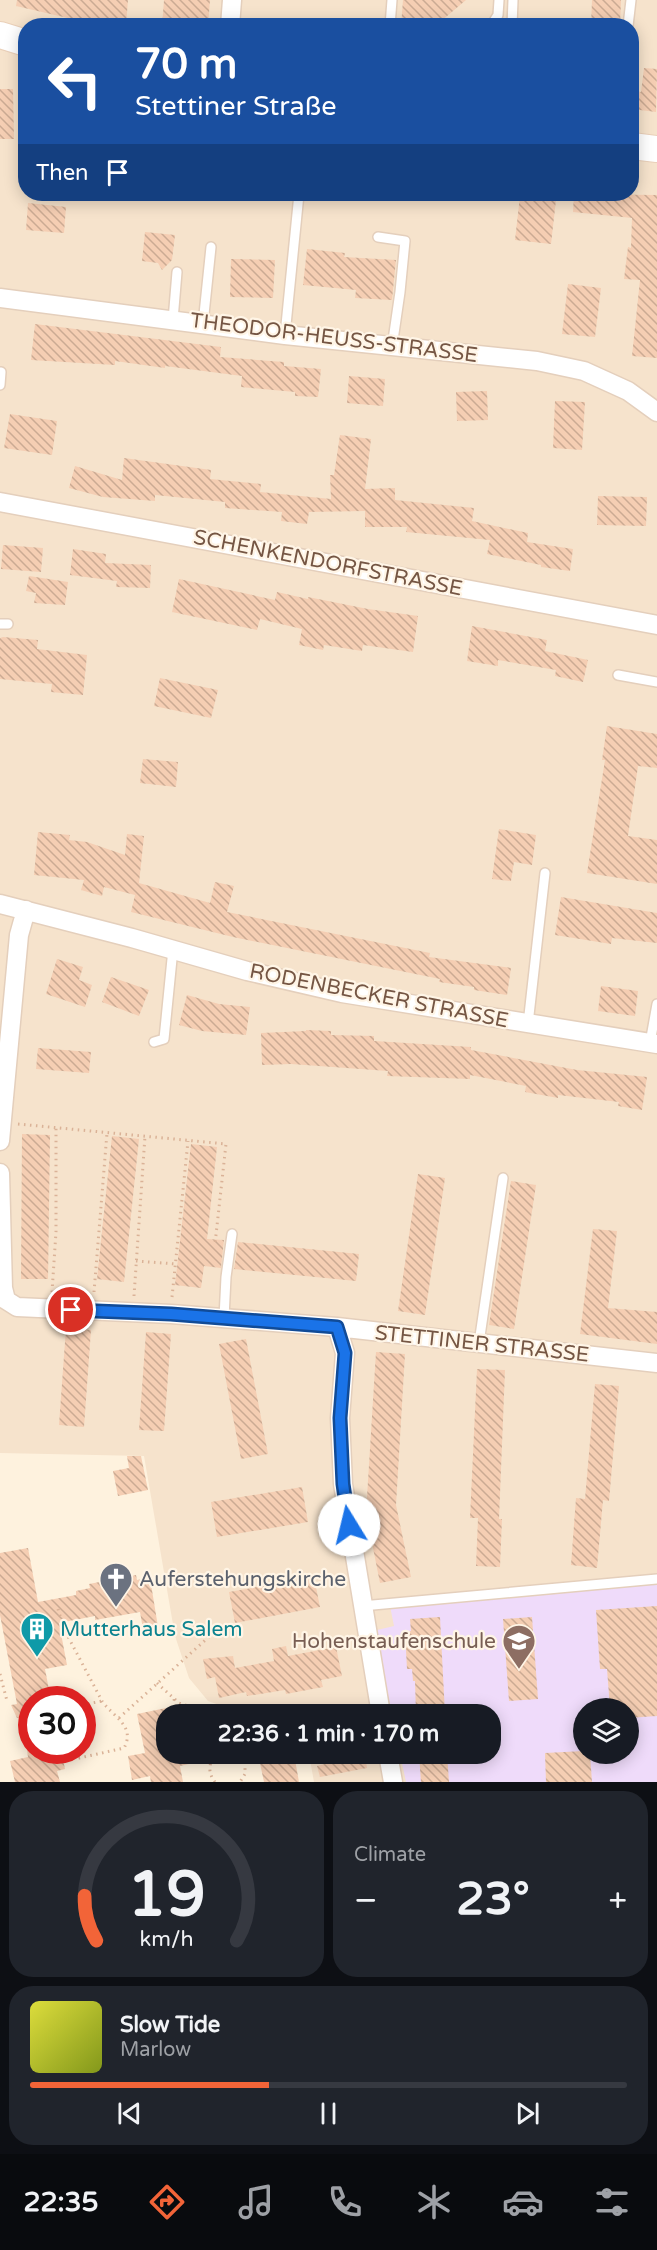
<!DOCTYPE html>
<meta charset="utf-8">
<style>
:root{--surface:#171b24;--page:#20242c;--text:#f1f3f6;--muted:#9ea1a6;--line:#363941;--accent:#f26438}
body{margin:0;font-family:"Varela Round",sans-serif;background:var(--page);color:var(--text);height:100vh;display:flex;flex-direction:column;font-size:22px;white-space:nowrap}
*{box-sizing:border-box;margin:0}
p{font-size:20px;color:var(--muted)}
.icon{flex:none;width:33px;height:33px;fill:none;stroke:currentColor;stroke-width:2;stroke-linecap:round;stroke-linejoin:round}
.map{position:relative;height:1782px;overflow:hidden}
.side{display:flex;flex-direction:column;gap:9px;padding:9px;background:#0d0f14;flex:1}
.side>*{flex:none}
.hud{position:absolute;left:18px;top:18px;width:621px;height:183px;border-radius:24px;box-shadow:0 3px 15px #0003;background:#1a4fa0;color:#fff;overflow:hidden}
.buttons{position:absolute;left:573px;top:1698px;display:grid;gap:12px}
.buttons a{display:grid;place-items:center;width:66px;height:66px;border-radius:50%;background:var(--surface);box-shadow:0 3px 15px #0003;font-size:30px}
.speed{position:absolute;left:18px;top:1686px;display:flex;gap:12px;font-size:30px;font-weight:700;text-align:center}
.speed>*{display:grid;place-content:center;width:78px;height:78px;border-radius:50%;background:var(--surface);box-shadow:0 3px 15px #0003;line-height:1}
.speed .limit{border:9px solid #d22;background:#fff;color:#111}
.pin{position:absolute;display:grid;place-items:center;width:51px;height:51px;color:#fff;margin:-26px;border:3px solid #fff;border-radius:50%;box-shadow:0 2px 6px #0007}
.me{position:absolute;width:66px;margin:-33px;rotate:351deg;stroke-linejoin:round;filter:drop-shadow(0 0 4px #0008)}
.turn{display:flex;align-items:center;gap:21px;height:126px;padding:0 18px;font-size:27px}
.turn .icon{width:78px;height:78px;stroke-width:2.5}
.turn b{display:block;font-size:42px;line-height:51px}
.then{display:flex;align-items:center;height:57px;padding:0 18px;background:#0003;gap:12px;font-size:22px}
.big{font-size:45px;font-weight:700;line-height:1.1}
.side .card{flex:1;display:flex;flex-direction:column;justify-content:center;gap:9px;min-width:0;padding:0 21px;border-radius:24px;background:var(--page)}
.side .dial{align-items:center;gap:0}
.dial svg{height:156px;overflow:visible;fill:none;stroke:var(--line);stroke-width:7;stroke-linecap:round;text-anchor:middle}
.dial text{fill:var(--text);stroke:none}
.song{display:flex;align-items:center;gap:18px}
.cover{width:72px;height:72px;border-radius:9px;background:linear-gradient(135deg,hsl(60 70% 55%),hsl(70 70% 35%))}
.played{height:6px;border-radius:3px;background:linear-gradient(90deg,var(--accent) 40%,var(--line) 40%)}
.keys{display:flex;justify-content:space-around;direction:ltr}
.heat{display:flex;justify-content:space-between;align-items:center;font-size:33px;direction:ltr}
.side .tiles{flex:1;display:grid;gap:9px;grid-template-columns:1fr 1fr}
.card:last-child{grid-column:span 2}
.trip{position:absolute;left:156px;top:1704px;width:345px;height:60px;border-radius:24px;background:var(--surface);box-shadow:0 3px 15px #0003;font-weight:700;line-height:60px;text-align:center}
.tab-bar{display:flex;height:96px;justify-content:space-around;align-items:center;background:#090b0e;color:var(--muted)}
.tab-bar .icon{width:42px;height:42px}
.tab-bar .active{color:var(--accent)}
.tab-bar b{font-size:27px;color:var(--text)}
.map>svg:first-child{display:block}
</style>
<div class="map">
<svg width="657" height="1782" viewBox="0 0 657 1782">
<defs>
<pattern id="building-back-hatch" width="6" height="6" patternUnits="userSpaceOnUse" patternTransform="scale(1.5)"><rect width="6" height="6" fill="#f5ceb3"/><path d="M-1 5l2 2M0 0l6 6M5-1l2 2" fill="none" stroke="#cbaa93"/></pattern>
</defs>
<rect width="100%" height="100%" fill="#fef2de"/>
<!-- residential -->
<path fill="#f6e3cc" fill-rule="evenodd" d="M 0,0 L 657,0 L 657,1782 L 314,1782 L 309,1754 L 490,1754 L 490,1714 L 277,1714 L 236,1711 L 208,1701 L 189,1678 L 175,1636 L 144,1456 L 0,1453 ZM 26,26 L 632,26 L 632,194 L 26,194 ZM 584,1708 L 628,1708 L 628,1754 L 584,1754 Z"/>
<!-- education -->
<path fill="#efdbfa" fill-rule="evenodd" d="M 657,1582 L 657,1782 L 406,1782 L 400,1754 L 490,1754 L 490,1714 L 392,1714 L 373,1631 L 394,1626 L 390,1606 ZM 584,1708 L 628,1708 L 628,1754 L 584,1754 Z"/>
<!-- building -->
<path fill="url(#building-back-hatch)" d="M 17,0 L 128,0 L 126,25 L 85,22 L 16,6 Z
M 164,0 L 210,0 L 208,26 L 162,26 Z
M 403,0 L 466,0 L 440,22 L 439,26 L 401,26 Z
M 592,0 L 621,0 L 620,26 L 591,26 Z
M 644,68 L 657,69 L 656,112 L 632,109 L 633,91 L 641,92 Z
M 0,89 L 13,89 L 14,139 L 0,139 Z
M 574,194 L 657,195 L 657,358 L 632,356 L 640,280 L 624,279 L 628,247 L 631,248 L 632,218 L 573,212 Z
M 520,196 L 556,200 L 551,244 L 515,240 Z
M 28,203 L 66,207 L 64,233 L 26,230 Z
M 145,232 L 175,235 L 172,260 L 162,270 L 158,263 L 142,261 Z
M 307,249 L 345,253 L 344,257 L 396,260 L 392,300 L 355,298 L 356,290 L 303,285 Z
M 231,259 L 275,260 L 273,298 L 230,297 Z
M 568,284 L 601,288 L 595,337 L 562,334 Z
M 35,324 L 221,347 L 220,357 L 284,362 L 284,366 L 321,369 L 318,397 L 295,396 L 295,392 L 241,387 L 242,376 L 165,366 L 165,368 L 115,361 L 115,365 L 31,360 Z
M 349,376 L 385,379 L 383,406 L 347,403 Z
M 487,391 L 488,420 L 457,421 L 456,392 Z
M 555,401 L 585,402 L 582,450 L 553,448 Z
M 10,414 L 57,421 L 52,455 L 4,448 Z
M 340,435 L 371,439 L 365,489 L 395,488 L 395,500 L 474,508 L 472,521 L 528,533 L 527,542 L 573,549 L 570,571 L 541,567 L 541,565 L 487,554 L 490,540 L 406,532 L 407,527 L 365,527 L 365,511 L 309,512 L 307,524 L 281,521 L 282,512 L 225,508 L 225,502 L 155,495 L 155,501 L 103,497 L 69,488 L 75,466 L 122,480 L 124,458 L 211,470 L 210,479 L 261,484 L 260,492 L 331,499 L 330,475 L 334,475 Z
M 598,496 L 647,497 L 646,526 L 597,525 Z
M 3,545 L 43,548 L 41,572 L 1,569 Z
M 73,549 L 106,554 L 105,563 L 151,565 L 150,588 L 116,587 L 117,581 L 70,575 Z
M 29,576 L 68,582 L 65,605 L 34,603 L 36,593 L 26,591 Z
M 179,579 L 275,600 L 277,592 L 308,599 L 308,597 L 368,609 L 418,616 L 413,652 L 363,645 L 362,651 L 324,645 L 323,650 L 299,645 L 302,629 L 260,619 L 257,630 L 172,612 Z
M 472,626 L 547,640 L 545,651 L 588,660 L 583,682 L 555,676 L 556,670 L 498,660 L 498,666 L 467,661 Z
M 3,637 L 38,640 L 37,649 L 87,655 L 83,695 L 51,692 L 52,684 L 0,679 L 0,638 Z
M 160,678 L 218,690 L 211,718 L 154,706 Z
M 607,726 L 657,734 L 657,768 L 638,766 L 628,836 L 657,840 L 657,884 L 587,873 L 605,760 L 602,760 Z
M 143,759 L 178,762 L 176,787 L 140,783 Z
M 499,829 L 536,835 L 532,865 L 514,862 L 511,881 L 492,879 Z
M 38,832 L 70,835 L 69,840 L 87,842 L 125,855 L 127,834 L 144,836 L 139,883 L 210,903 L 215,882 L 234,886 L 227,912 L 430,953 L 429,957 L 511,968 L 507,995 L 474,990 L 474,987 L 439,982 L 440,979 L 233,937 L 131,912 L 135,895 L 104,887 L 102,896 L 81,890 L 84,880 L 34,875 Z
M 561,897 L 657,913 L 657,943 L 612,938 L 611,944 L 555,935 Z
M 57,959 L 83,967 L 79,980 L 92,985 L 85,1007 L 46,994 Z
M 111,977 L 149,990 L 139,1016 L 102,1002 Z
M 601,986 L 638,991 L 635,1016 L 598,1011 Z
M 187,995 L 219,1004 L 250,1007 L 246,1035 L 202,1031 L 179,1025 Z
M 306,1030 L 331,1031 L 331,1035 L 374,1036 L 374,1041 L 471,1047 L 471,1050 L 577,1070 L 647,1077 L 642,1110 L 618,1106 L 619,1102 L 558,1095 L 558,1098 L 525,1092 L 526,1086 L 470,1075 L 470,1079 L 387,1076 L 388,1071 L 291,1064 L 262,1065 L 261,1033 L 306,1031 Z
M 38,1048 L 91,1052 L 89,1073 L 36,1069 Z
M 22,1134 L 50,1135 L 48,1279 L 21,1279 Z
M 112,1136 L 139,1139 L 124,1282 L 97,1279 Z
M 191,1144 L 217,1147 L 207,1239 L 224,1240 L 221,1268 L 204,1266 L 201,1288 L 175,1285 Z
M 418,1174 L 445,1178 L 425,1315 L 398,1311 Z
M 511,1181 L 536,1185 L 514,1329 L 489,1325 Z
M 593,1229 L 617,1231 L 608,1308 L 657,1312 L 657,1344 L 580,1334 Z
M 238,1242 L 359,1254 L 356,1281 L 234,1269 Z
M 66,1328 L 91,1330 L 84,1427 L 59,1425 Z
M 146,1332 L 171,1334 L 164,1431 L 139,1430 Z
M 246,1339 L 268,1454 L 241,1459 L 219,1344 Z
M 376,1352 L 405,1354 L 396,1505 L 411,1577 L 380,1583 L 366,1513 Z
M 477,1369 L 505,1370 L 499,1519 L 502,1519 L 500,1567 L 476,1566 L 478,1518 L 470,1518 Z
M 595,1384 L 619,1386 L 609,1501 L 603,1500 L 597,1568 L 571,1565 L 576,1498 L 585,1499 Z
M 127,1456 L 141,1456 L 148,1490 L 118,1496 L 113,1471 L 129,1468 Z
M 302,1487 L 308,1522 L 217,1537 L 211,1502 Z
M 28,1548 L 38,1602 L 76,1595 L 76,1591 L 90,1588 L 89,1584 L 136,1575 L 137,1580 L 150,1578 L 159,1633 L 144,1635 L 140,1612 L 95,1620 L 95,1616 L 59,1623 L 67,1665 L 45,1669 L 51,1700 L 32,1700 L 32,1739 L 24,1740 L 20,1718 L 17,1718 L 11,1705 L 17,1704 L 0,1615 L 0,1553 Z
M 314,1577 L 320,1607 L 235,1623 L 229,1592 Z
M 657,1606 L 657,1716 L 628,1718 L 628,1708 L 610,1708 L 607,1669 L 600,1669 L 596,1610 Z
M 440,1617 L 445,1714 L 416,1714 L 415,1681 L 413,1681 L 412,1669 L 407,1669 L 405,1632 L 411,1631 L 410,1619 Z
M 532,1617 L 538,1699 L 509,1701 L 503,1619 Z
M 286,1646 L 288,1656 L 336,1647 L 342,1676 L 321,1680 L 323,1687 L 286,1694 L 285,1690 L 247,1696 L 246,1692 L 219,1698 L 215,1677 L 207,1679 L 203,1659 L 233,1656 L 235,1668 L 274,1661 L 272,1649 Z
M 166,1708 L 166,1754 L 206,1754 L 206,1760 L 180,1766 L 183,1782 L 151,1782 L 150,1776 L 132,1780 L 128,1756 L 145,1753 L 137,1714 Z
M 27,1750 L 61,1750 L 65,1769 L 57,1771 L 60,1782 L 15,1782 L 10,1761 L 28,1757 Z
M 584,1751 L 584,1754 L 590,1754 L 592,1782 L 546,1782 L 545,1753 Z
M 258,1754 L 294,1754 L 299,1782 L 264,1782 Z
M 346,1754 L 365,1754 L 367,1768 L 320,1777 L 317,1766 L 347,1758 Z
M 419,1754 L 447,1754 L 449,1782 L 421,1782 Z"/>
<g fill="none" stroke-linecap="round" stroke-linejoin="round">
<!-- service casing -->
<g stroke="#e4cfbc" stroke-width="12">
<path id="service" d="M 390,26 L 392,0
M 491,26 L 498,15 L 499,0
M 512,26 L 513,0
M 628,26 L 631,0
M 378,237 L 405,241 L 400,292 L 392,347
M 173,320 L 177,272
M 203,324 L 211,247
M 285,335 L 299,194
M 0,385 L 1,372
M 0,624 L 8,624
M 618,675 L 657,682
M 528,1024 L 545,873
M 154,1042 L 164,1039 L 173,949
M 650,1043 L 657,1004
M 224,1318 L 226,1277 L 232,1234
M 479,1343 L 503,1178
M 362,1606 L 657,1579"/>
</g>
<!-- minor casing -->
<g stroke="#e4cfbc" stroke-width="21">
<path id="minor" d="M 230,26 L 232,0
M 0,298 L 285,335 L 537,361 L 584,371 L 628,391 L 657,412
M 0,502 L 657,625
M 0,904 L 132,938 L 247,971 L 342,993 L 657,1044
M 0,1141 L 19,935 L 26,910
M 0,1173 L 3,1288 L 6,1300 L 17,1307 L 171,1314 L 337,1327 L 657,1363
M 337,1327 L 345,1353 L 340,1418 L 343,1484 L 381,1714
M 388,1754 L 393,1782"/>
</g>
<!-- secondary casing -->
<g stroke="#ead0b9" stroke-width="28">
<path id="secondary" d="M 0,35 L 26,43
M 632,146 L 657,149"/>
</g>
<!-- path -->
<path stroke="#dab297" stroke-width="3" stroke-dasharray="1.5 4.5" stroke-linecap="butt" d="M 18,1124 L 226,1144 L 215,1244
M 136,1261 L 176,1264
M 52,1292 L 56,1232 L 56,1128
M 94,1292 L 107,1133
M 134,1296 L 145,1136
M 172,1297 L 188,1141
M 58,1609 L 64,1629 L 102,1701 C 113,1717 136,1726 124,1748 L 75,1759
M 0,1674 L 7,1701
M 157,1683 L 179,1703 L 211,1714
M 174,1699 L 177,1714
M 82,1705 L 102,1701
M 119,1718 L 211,1635
M 207,1754 L 209,1763
M 236,1754 L 245,1763 L 245,1774 L 240,1782
M 215,1782 C 207,1772 208,1759 220,1754"/>
<!-- service -->
<use href="#service" stroke="#fff" stroke-width="9"/>
<!-- minor -->
<use href="#minor" stroke="#fff" stroke-width="18"/>
<!-- secondary -->
<use href="#secondary" stroke="#fff" stroke-width="26"/>
</g>
<g fill="none" stroke-linecap="round" stroke-linejoin="round">
<!-- route casing -->
<g stroke="#114b97" stroke-width="15">
<path id="route" d="M 71,1310 L 171,1314 L 337,1327 L 345,1353 L 340,1418 L 343,1484 L 349,1525"/>
</g>
<!-- route -->
<use href="#route" stroke="#1a73e8" stroke-width="10"/>
</g>
<!-- icons -->
<defs>
<g id="church-pin" transform="scale(1.725)"><path d="M0 17L-7.5 6A9.5 9.5 0 1 1 7.5 6Z" fill="#6b7280" stroke="#fff5e6"/><path d="M-1.2-6h2.4v3.5h3.3v2.4h-3.3V6h-2.4V-.1h-3.3v-2.4h3.3Z" fill="#fff"/></g>
<g id="building-pin" transform="scale(1.725)"><path d="M0 17L-7.5 6A9.5 9.5 0 1 1 7.5 6Z" fill="#0f9aa8" stroke="#fff5e6"/><path d="M-4-6H4V6H1V3H-1V6H-4ZM-2.5-4.3h1.7v1.8h-1.7ZM.8-4.3h1.7v1.8H.8ZM-2.5-1h1.7V.8h-1.7ZM.8-1h1.7V.8H.8Z" fill="#fff"/></g>
<g id="school-pin" transform="scale(1.725)"><path d="M0 17L-7.5 6A9.5 9.5 0 1 1 7.5 6Z" fill="#8d6e63" stroke="#fff5e6"/><path d="M0-5L7-2L0 1L-7-2ZM-4 1L0 2.5L4 1V4Q0 6-4 4Z" fill="#fff"/></g>
</defs>
<g fill-rule="evenodd">
<use href="#church-pin" x="116" y="1579"/>
<use href="#building-pin" x="37" y="1629"/>
<use href="#school-pin" x="519" y="1641"/>
</g>
<g text-anchor="middle" dominant-baseline="central" stroke-width="4.5" stroke-linejoin="round" paint-order="stroke">
<!-- street labels -->
<g font-size="21" fill="#755644" stroke="#fff5e6">
<text transform="translate(334 338) rotate(7)">THEODOR-HEUSS-STRASSE</text>
<text transform="translate(328 563) rotate(11)">SCHENKENDORFSTRASSE</text>
<text transform="translate(379 996) rotate(11)">RODENBECKER STRASSE</text>
<text transform="translate(482 1344) rotate(6)">STETTINER STRASSE</text>
</g>
<!-- worship labels -->
<g font-size="21" fill="#5b616d" stroke="#fff5e6" text-anchor="start">
<text x="139" y="1579">Auferstehungskirche</text>
</g>
<!-- culture labels -->
<g font-size="21" fill="#0d838f" stroke="#fff5e6" text-anchor="start">
<text x="60" y="1629">Mutterhaus Salem</text>
</g>
<!-- education labels -->
<g font-size="21" fill="#785e54" stroke="#fff5e6" text-anchor="end">
<text x="496" y="1641">Hohenstaufenschule</text>
</g>
</g>
</svg>
<div class="buttons">
<a><svg class="icon" aria-label="layers" viewBox="0 0 24 24"><path d="M12 4l9 5-9 5-9-5zM3 14l9 5 9-5"/></svg></a>
</div>
<div class="speed"><div class="limit">30</div></div>
<div class="pin" style="left:71px;top:1310px;background:#d93025"><svg class="icon" aria-label="arrive" viewBox="0 0 24 24"><path d="M6 21V4h12l-3 4 3 4H6"/></svg></div>
<svg class="me" style="left:349px;top:1525px" viewBox="-20 -20 40 40"><circle r="19" fill="#fff"/><path d="M0-13L10 11 0 6-10 11z" fill="#1a73e8"/></svg>
<div class="trip">22:36 · 1 min · 170 m</div>
<div class="hud">
<div class="turn"><svg class="icon" aria-label="left" viewBox="0 0 24 24"><path d="M17 20v-9H6M10 6l-5 5 5 5"/></svg><div><b>70 m</b>Stettiner Straße</div></div>
<div class="then">Then<svg class="icon" aria-label="arrive" viewBox="0 0 24 24"><path d="M6 21V4h12l-3 4 3 4H6"/></svg></div>
</div>
</div>
<section class="side">
<div class="tiles">
<div class="card dial"><svg viewBox="0 0 100 80">
<path d="M14 69A42 42 0 1 1 86 69"/>
<path d="M14 69A42 42 0 0 1 8 46" stroke="#f26438"/>
<text x="50" y="56" font-size="32" font-weight="700">19</text>
<text x="50" y="72" font-size="11">km/h</text>
</svg></div>
<div class="card"><p>Climate</p>
<div class="heat"><a>−</a><b class="big">23°</b><a>+</a></div>
</div>
<div class="card">
<div class="song"><i class="cover"></i><div><b>Slow Tide</b><p>Marlow</p></div></div>
<div class="played"></div>
<div class="keys"><svg class="icon" aria-label="previous" viewBox="0 0 24 24"><path d="M18 5L8 12l10 7zM5 5v14"/></svg><svg class="icon" aria-label="pause" viewBox="0 0 24 24"><path d="M8 5v14M16 5v14"/></svg><svg class="icon" aria-label="next" viewBox="0 0 24 24"><path d="M6 5l10 7-10 7zM19 5v14"/></svg></div>
</div>
</div>
</section>
<nav class="tab-bar">
<b>22:35</b>
<svg class="icon active" aria-label="directions" viewBox="0 0 24 24"><path d="M12 3l9 9-9 9-9-9zM9 14v-3h6M13 9l2 2-2 2"/></svg>
<svg class="icon" aria-label="music" viewBox="0 0 24 24"><path d="M9 18V5l10-2v13"/><circle cx="6" cy="18" r="3"/><circle cx="16" cy="16" r="3"/></svg>
<svg class="icon" aria-label="phone" viewBox="0 0 24 24"><path d="M5 4h4l2 5-3 2q2 4 5 5l2-3 5 2v4C11 20 4 13 5 4z"/></svg>
<svg class="icon" aria-label="climate" viewBox="0 0 24 24"><path d="M12 3v18M4 7l16 10M4 17L20 7"/></svg>
<svg class="icon" aria-label="car" viewBox="0 0 24 24"><path d="M5 17H2v-5l4-1 3-4h7l3 4 3 1v5h-3M9 17h6M6 11h13"/><circle cx="7" cy="17" r="2"/><circle cx="17" cy="17" r="2"/></svg>
<svg class="icon" aria-label="filters" viewBox="0 0 24 24"><path d="M4 7h16M4 17h16"/><circle cx="9" cy="7" r="2"/><circle cx="15" cy="17" r="2"/></svg>
</nav>
